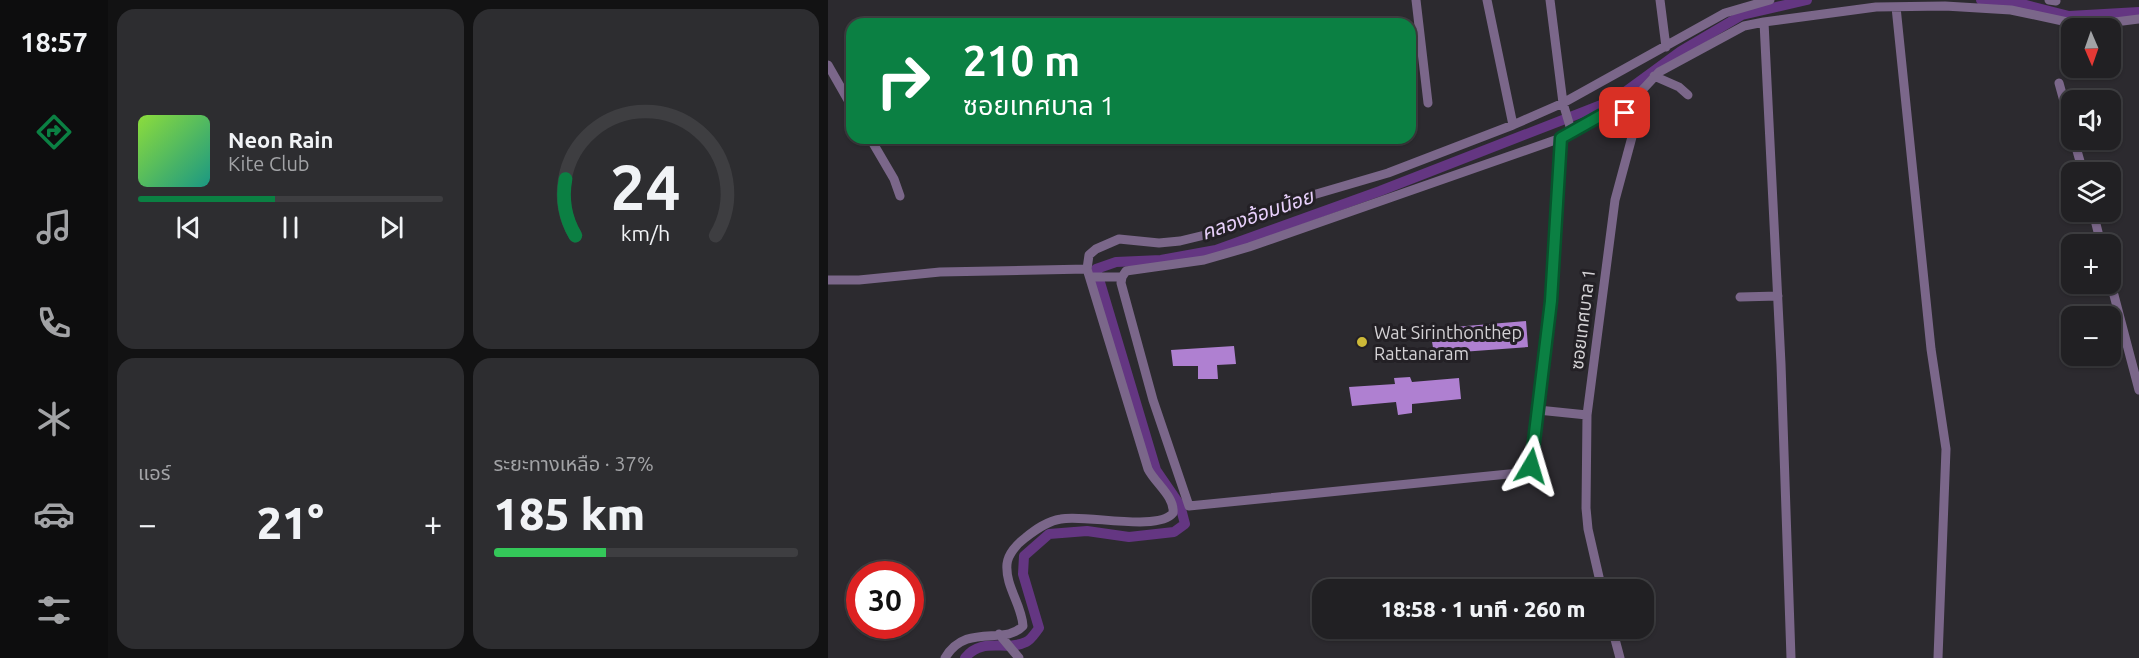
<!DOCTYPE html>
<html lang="th">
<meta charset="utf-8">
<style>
:root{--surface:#212023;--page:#2d2d30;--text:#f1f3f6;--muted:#a2a3a6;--line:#3e3e41;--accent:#0b8043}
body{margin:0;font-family:Ubuntu,"Noto Sans Thai",sans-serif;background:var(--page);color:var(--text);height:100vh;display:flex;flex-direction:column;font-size:22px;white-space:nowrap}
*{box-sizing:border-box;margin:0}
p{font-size:20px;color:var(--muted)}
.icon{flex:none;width:33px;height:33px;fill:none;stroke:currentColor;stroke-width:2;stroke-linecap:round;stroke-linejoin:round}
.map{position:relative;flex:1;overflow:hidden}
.drawer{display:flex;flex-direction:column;gap:9px;padding:9px;background:#121213;width:720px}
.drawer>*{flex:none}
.top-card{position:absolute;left:18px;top:18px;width:570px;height:126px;border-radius:18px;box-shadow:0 2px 4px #0004,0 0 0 2px var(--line);background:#0b8043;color:#fff;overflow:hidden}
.needle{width:39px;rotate:178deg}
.controls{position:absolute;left:1233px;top:18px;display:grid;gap:12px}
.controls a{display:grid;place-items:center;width:60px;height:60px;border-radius:12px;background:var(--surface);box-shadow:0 2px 4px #0004,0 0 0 2px var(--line);font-size:30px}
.speed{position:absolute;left:18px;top:561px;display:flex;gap:12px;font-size:30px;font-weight:700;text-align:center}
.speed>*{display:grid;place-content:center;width:78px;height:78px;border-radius:50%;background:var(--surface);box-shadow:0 2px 4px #0004,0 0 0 2px var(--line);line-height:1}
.speed .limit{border:9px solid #d22;background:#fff;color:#111}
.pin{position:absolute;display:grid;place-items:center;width:51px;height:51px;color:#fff;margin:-26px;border-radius:12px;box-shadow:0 3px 9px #0006}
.me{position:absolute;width:66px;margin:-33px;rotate:7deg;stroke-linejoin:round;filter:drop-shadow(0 0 4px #0008)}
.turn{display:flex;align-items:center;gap:21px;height:126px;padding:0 18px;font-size:27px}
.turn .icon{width:78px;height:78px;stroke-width:2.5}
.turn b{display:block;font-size:42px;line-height:51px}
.big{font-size:45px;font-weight:800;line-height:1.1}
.drawer .widget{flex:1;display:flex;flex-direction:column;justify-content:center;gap:9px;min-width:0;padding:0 21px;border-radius:18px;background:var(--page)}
.drawer .dial{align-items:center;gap:0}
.dial svg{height:156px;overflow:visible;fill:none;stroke:var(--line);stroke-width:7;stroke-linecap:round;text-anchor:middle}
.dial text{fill:var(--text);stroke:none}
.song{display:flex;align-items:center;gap:18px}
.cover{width:72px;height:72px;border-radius:9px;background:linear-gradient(135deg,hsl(90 70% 55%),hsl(170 70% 35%))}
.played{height:6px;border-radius:3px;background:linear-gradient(90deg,var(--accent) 45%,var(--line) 45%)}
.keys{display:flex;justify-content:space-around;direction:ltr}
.heat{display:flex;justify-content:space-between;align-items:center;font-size:33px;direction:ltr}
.charge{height:9px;border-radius:4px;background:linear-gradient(90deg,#34c759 37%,var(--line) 0)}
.drawer .tiles{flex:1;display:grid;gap:9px;grid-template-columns:repeat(2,1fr)}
.trip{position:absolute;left:484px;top:579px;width:342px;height:60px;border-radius:18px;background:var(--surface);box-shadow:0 2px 4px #0004,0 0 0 2px var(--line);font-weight:800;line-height:60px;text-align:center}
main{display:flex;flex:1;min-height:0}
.tabs{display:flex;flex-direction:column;width:108px;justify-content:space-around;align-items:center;background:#0d0d0e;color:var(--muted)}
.tabs .icon{width:42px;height:42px}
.tabs .current{color:var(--accent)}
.tabs b{font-size:27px;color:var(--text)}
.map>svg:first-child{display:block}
</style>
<main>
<nav class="tabs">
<b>18:57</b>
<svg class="icon current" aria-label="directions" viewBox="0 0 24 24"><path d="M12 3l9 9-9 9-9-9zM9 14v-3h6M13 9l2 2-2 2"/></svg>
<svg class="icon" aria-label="music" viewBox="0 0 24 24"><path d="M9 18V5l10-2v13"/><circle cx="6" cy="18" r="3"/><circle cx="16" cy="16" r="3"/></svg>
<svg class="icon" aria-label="phone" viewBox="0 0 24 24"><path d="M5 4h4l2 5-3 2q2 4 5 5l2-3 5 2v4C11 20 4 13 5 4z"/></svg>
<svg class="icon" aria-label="climate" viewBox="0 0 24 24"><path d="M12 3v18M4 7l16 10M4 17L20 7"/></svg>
<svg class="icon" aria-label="car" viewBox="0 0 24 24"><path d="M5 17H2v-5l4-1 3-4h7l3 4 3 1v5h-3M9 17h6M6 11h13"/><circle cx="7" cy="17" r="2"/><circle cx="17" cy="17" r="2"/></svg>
<svg class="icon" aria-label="filters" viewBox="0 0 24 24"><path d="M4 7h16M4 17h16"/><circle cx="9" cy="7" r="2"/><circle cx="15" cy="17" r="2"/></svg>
</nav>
<section class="drawer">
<div class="tiles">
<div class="widget">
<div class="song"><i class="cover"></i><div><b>Neon Rain</b><p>Kite Club</p></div></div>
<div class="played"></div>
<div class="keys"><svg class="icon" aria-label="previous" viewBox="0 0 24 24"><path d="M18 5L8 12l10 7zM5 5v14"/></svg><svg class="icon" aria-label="pause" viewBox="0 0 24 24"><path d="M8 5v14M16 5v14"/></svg><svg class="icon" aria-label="next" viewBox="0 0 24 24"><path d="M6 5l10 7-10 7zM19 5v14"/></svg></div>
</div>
<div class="widget dial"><svg viewBox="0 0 100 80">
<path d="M14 69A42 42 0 1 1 86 69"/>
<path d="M14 69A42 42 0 0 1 9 40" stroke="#0b8043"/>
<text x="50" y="56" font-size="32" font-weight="700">24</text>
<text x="50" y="72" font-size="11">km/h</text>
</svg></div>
<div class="widget"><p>แอร์</p>
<div class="heat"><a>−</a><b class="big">21°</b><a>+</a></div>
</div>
<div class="widget"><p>ระยะทางเหลือ · 37%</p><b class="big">185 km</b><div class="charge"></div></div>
</div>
</section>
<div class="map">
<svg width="1311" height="658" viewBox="0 0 1311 658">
<rect width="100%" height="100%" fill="#2c2a2f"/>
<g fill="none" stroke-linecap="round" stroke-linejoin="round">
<!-- canal -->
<path stroke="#643682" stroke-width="10" d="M 1153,0 L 1194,4 L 1241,16 L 1311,12
M 137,658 C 154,636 178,652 198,642 C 203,640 207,633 211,628 L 195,574 L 196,556 L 221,534 L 259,531 L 301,537 L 346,532 L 357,524 L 352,505 L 328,470 L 268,269 L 288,262 L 333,260 L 388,250 L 552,191 L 786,100 L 853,51 L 914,15 L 979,0"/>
</g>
<!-- building -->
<path fill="#af80d1" d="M 698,321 L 700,347 L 606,354 L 602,329 Z
M 406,346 L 408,364 L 389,365 L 390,379 L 370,379 L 370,366 L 345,366 L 343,350 Z
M 582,377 L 584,382 L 631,378 L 633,399 L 584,404 L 584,413 L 570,415 L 568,402 L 524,406 L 521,387 L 567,384 L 566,378 Z"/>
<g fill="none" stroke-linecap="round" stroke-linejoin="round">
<!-- street -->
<path stroke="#7b678a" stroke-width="9" d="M 588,0 L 600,103
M 659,0 L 685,125
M 722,0 L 735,103 L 744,133
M 832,0 L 838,47
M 1221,0 L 1228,1
M 1068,7 L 1103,349 L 1118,449 L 1110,658
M 936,22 L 953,364 L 963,658
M 0,65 L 24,107
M 826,76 L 851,87 L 860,95
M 1231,83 L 1244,130
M 797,113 L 805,100 L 831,72 L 916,26 L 936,22 L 1048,7 L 1117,6 L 1183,10 L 1244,23 L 1279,23 L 1311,19
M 42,138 L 66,179 L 72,196
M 733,138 L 723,301 L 703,466 L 700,472 L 361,506 L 325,400 L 293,283 L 294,277 L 298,271 L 376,260 L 421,247 L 733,138 L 772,116 L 797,113 L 802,121 L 804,137 L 787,200 L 759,415 L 758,508 L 760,529 L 774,590
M 1246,140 L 1255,172
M 1265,212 L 1273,244
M 259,269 L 261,255 L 268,249 L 291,239 L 331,243 L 352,241 L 381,234 L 478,197 L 560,173 L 685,125 L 735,103 L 897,13 L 942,0
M 263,277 L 294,277
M 0,280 L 31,280 L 112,272 L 259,269 L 320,469 C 327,483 347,497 345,513 C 330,532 257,514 233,519 C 219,521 207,530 197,538 C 189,544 180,554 179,564 C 177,586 194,605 195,626 C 177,646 138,622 117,658
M 1282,280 L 1311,390
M 912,297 L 950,296
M 710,410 L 759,415
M 784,628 L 792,658
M 171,634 L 191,658"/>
</g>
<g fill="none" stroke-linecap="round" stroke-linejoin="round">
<!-- route casing -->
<g stroke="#07532c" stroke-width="15">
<path id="route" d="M 703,466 L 723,301 L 733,138 L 772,116 L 797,113"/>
</g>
<!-- route -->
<use href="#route" stroke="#0b8043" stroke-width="10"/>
</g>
<!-- markers -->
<circle fill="#cdb938" stroke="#232025" stroke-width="2" cx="534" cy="342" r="6"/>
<g text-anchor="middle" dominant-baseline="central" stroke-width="6" stroke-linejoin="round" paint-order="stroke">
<!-- street labels -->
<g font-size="18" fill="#d4d2d5" stroke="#232025">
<text transform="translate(754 319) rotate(-83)">ซอยเทศบาล 1</text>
</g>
<!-- poi labels -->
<g font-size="18" fill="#d4d2d5" stroke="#232025" text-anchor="start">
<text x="546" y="332">Wat Sirinthonthep<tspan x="546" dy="21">Rattanaram</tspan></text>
</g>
<!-- water labels -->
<g font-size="20" font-style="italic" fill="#e9d1fc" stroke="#232025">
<text transform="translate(429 214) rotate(-19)">คลองอ้อมน้อย</text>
</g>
</g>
</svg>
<div class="controls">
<a><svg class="needle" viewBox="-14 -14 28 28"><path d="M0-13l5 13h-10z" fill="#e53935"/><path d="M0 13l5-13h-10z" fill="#a2a3a6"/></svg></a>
<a><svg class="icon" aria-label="sound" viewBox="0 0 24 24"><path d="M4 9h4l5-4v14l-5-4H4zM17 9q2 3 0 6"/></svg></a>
<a><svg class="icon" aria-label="layers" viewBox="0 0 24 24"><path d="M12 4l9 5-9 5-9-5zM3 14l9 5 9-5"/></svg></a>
<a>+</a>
<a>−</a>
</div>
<div class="speed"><div class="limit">30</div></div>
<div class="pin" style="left:797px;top:113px;background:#d93025"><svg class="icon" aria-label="arrive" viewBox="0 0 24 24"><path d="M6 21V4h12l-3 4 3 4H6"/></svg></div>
<svg class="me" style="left:703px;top:466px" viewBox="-20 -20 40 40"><path d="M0-17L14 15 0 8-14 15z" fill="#0b8043" stroke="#fff" stroke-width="4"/></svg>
<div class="trip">18:58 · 1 นาที · 260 m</div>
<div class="top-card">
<div class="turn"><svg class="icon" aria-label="right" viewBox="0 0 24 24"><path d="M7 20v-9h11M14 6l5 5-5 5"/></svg><div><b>210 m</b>ซอยเทศบาล 1</div></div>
</div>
</div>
</main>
